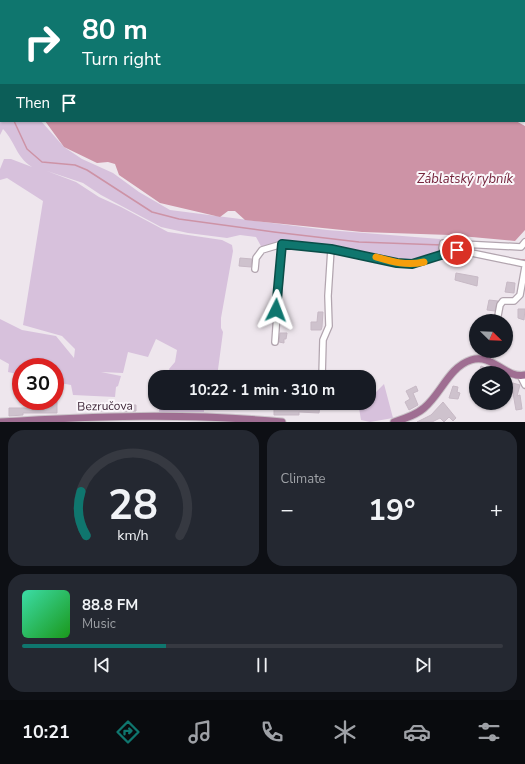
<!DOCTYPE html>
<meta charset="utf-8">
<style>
:root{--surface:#171b24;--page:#242831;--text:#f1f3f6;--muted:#9ea1a6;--line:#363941;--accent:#0f766e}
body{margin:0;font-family:"Nunito Sans",sans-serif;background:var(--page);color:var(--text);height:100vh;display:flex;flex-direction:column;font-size:15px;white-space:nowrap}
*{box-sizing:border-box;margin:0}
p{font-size:13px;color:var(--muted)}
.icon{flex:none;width:22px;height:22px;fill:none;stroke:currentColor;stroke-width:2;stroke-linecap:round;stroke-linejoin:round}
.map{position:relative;height:422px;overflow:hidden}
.side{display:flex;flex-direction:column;gap:8px;padding:8px;background:#0d0f14;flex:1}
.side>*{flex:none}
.guide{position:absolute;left:0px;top:0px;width:525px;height:122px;box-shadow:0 1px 3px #0004;background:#0f766e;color:#fff;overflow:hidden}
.needle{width:26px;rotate:113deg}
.buttons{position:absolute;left:469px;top:314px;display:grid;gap:8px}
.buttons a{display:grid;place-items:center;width:44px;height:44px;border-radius:50%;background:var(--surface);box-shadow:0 1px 3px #0004;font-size:20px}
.speed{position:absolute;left:12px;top:358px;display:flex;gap:8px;font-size:20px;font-weight:700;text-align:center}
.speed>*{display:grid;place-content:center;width:52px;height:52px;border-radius:50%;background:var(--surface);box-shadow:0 1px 3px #0004;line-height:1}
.speed .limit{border:6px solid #d22;background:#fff;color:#111}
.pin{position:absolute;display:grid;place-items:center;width:34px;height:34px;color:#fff;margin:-17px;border:2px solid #fff;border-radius:50%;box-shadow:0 1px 4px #0007}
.me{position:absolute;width:44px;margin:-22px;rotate:3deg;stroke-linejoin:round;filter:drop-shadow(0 0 3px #0008)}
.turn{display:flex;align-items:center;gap:14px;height:84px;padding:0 16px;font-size:18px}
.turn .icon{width:52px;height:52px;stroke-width:2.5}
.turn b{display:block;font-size:28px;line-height:34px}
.then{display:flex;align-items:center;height:38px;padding:0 16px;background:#0003;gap:8px;font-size:15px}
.big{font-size:30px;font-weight:700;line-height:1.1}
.side .card{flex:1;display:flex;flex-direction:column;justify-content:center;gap:6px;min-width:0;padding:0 14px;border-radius:16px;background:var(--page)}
.side .dial{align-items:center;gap:0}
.dial svg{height:104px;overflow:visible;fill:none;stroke:var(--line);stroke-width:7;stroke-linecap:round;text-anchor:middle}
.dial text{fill:var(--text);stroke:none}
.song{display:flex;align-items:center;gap:12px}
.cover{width:48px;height:48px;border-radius:6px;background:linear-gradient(135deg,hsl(160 70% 55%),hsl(120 70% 35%))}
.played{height:4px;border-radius:2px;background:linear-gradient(90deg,var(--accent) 30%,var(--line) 30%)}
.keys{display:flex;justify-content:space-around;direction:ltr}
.heat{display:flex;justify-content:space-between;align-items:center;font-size:22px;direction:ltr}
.side .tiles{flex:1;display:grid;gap:8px;grid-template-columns:1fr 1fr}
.card:last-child{grid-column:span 2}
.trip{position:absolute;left:148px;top:370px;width:228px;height:40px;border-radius:16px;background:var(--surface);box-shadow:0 1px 3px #0004;font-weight:700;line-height:40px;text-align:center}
.tab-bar{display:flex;height:64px;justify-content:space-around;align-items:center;background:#090b0e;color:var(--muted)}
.tab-bar .icon{width:28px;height:28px}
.tab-bar .active{color:var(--accent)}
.tab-bar b{font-size:18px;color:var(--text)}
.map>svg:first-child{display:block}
</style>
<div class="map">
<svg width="525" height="422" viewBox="0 0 525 422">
<rect width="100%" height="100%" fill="#eee6ed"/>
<!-- green -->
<path fill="#d7c1dc" d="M 0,57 L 1,121 L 41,121 L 64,147 L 82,159 L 113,173 L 139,192 L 170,210 L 327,230 L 440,239 L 440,251 C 431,256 423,261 412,262 C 400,262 388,257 376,255 C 339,246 299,239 262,248 L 256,237 L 240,235 L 227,238 L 188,233 L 161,227 L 101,195 L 83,183 L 47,171 L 76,182 L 99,197 L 121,207 L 168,232 L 222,240 L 232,245 L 233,251 L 221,318 L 221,328 L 223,332 L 217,377 L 172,377 L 169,369 L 175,362 L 177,350 L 156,339 L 148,357 L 128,352 L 123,373 L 101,372 L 121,376 L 118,386 L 116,387 L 115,397 L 73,395 L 71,385 L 55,382 L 55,367 L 21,367 L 21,375 L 8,372 L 9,364 L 0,359 L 0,319 L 22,330 L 56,336 L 74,358 L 75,349 L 62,336 L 23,325 L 43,201 L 7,178 L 0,180 L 0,169 L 4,159 L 11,159 L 32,167 C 16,157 16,143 3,129 L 0,135 Z
M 384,384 L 393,418 L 370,422 L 361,420 L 359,408 L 365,403 L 369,403 L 369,399 Z
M 159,403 L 197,403 L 204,409 L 204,412 L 159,412 Z"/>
<!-- water -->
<path fill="#cd93a6" d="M 0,0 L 424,0 L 424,1 L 1,1 L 1,48 Z
M 45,121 L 516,121 L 525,126 L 525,230 L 515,241 L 450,235 L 362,232 L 245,220 L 235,211 L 228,211 L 220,217 L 160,203 L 119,175 L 115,164 L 108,162 L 97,163 L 64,147 Z"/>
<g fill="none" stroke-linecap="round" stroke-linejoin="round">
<!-- stream -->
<path stroke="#cd93a6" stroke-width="1.5" d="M 439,1 L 439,0
M 0,92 L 1,94
M 524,107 L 525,108
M 14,121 L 27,149 L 42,162 L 75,165 L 87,170 L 152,212 L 179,219 L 274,232 L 359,242 L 442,245
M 447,246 L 455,248
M 512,259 L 525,260"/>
</g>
<!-- building -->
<path fill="#cec2cd" stroke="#c7b9c5" d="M 240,258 L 252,259 L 251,267 L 239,266 Z
M 456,273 L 478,277 L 477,286 L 455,280 Z
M 507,282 L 515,283 L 514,293 L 505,292 Z
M 489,300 L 498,301 L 495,311 L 487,310 Z
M 518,309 L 525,309 L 524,320 L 518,318 Z
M 318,312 L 323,312 L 322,327 L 321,330 L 311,330 L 311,322 L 317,322 Z
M 280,333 L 287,333 L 286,339 L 284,339 L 284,343 L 279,342 Z
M 481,366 L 497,373 L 479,372 Z
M 509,382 L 520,385 L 517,396 L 520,395 L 522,409 L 516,410 L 513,393 L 507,390 Z
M 416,386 L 418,391 L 413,393 L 418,405 L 409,410 L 405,402 L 410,399 L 406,391 Z
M 453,386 L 458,387 L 457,392 L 460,393 L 458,399 L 449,398 Z
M 46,401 L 57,401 L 57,413 L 23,413 L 23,415 L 9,416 L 9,408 L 29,408 L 29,404 L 46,404 Z
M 443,402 L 456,418 L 453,421 L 449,417 L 444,422 L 440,418 L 432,422 L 417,422 L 431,415 Z
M 94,403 L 105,403 L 105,411 L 94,411 Z
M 306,404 L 320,405 L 319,413 L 299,412 L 299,415 L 274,415 L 274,407 L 306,407 Z
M 124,405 L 136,405 L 136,411 L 124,412 Z"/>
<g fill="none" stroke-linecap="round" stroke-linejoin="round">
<!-- minor casing -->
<g stroke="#b2a5af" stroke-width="8">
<path id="minor" d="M 446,253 L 442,248 L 443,243 L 521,247 L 525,242
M 255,269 L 256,258 L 262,250 L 282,244 L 331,249 L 397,263 L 413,264 L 457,250 L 525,264
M 497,321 L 500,305 L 503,301 L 514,301 L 520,295 L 525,267
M 275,342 L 282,244
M 489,360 L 491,351
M 520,375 L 525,385
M 322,377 L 323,340 L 329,326 L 328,296 L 331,249"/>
</g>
<!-- major casing -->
<g stroke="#c9c2c7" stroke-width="9">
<path id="major" d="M 0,422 C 94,416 188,413 282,422
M 394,422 C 404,419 416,415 424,408 C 441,394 449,367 471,360 C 493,353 505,379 525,375"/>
</g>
<!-- minor -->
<use href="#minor" stroke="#fff" stroke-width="5.5"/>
<!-- major -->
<use href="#major" stroke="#9f6e92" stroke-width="7"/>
</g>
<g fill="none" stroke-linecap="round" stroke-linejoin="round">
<!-- route casing -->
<g stroke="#0a4d48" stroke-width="10">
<path id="route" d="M 276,310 L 282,244 L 331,249 L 397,263 L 412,264 L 457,250"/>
</g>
<!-- route -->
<use href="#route" stroke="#0f766e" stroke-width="7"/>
<!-- slow -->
<path stroke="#f59e0b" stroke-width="7" d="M 376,257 C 393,262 407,266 424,262"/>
</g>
<g text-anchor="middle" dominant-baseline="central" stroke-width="4" stroke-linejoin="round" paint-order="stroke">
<!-- street labels -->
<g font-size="12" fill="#3e2638" stroke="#faf6fa">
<text transform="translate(105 406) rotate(-1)">Bezručova</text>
</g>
<!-- water labels -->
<g font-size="13" font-style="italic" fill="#76253d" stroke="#faf6fa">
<text x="465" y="179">Záblatský rybník</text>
</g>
</g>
</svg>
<div class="buttons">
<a><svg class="needle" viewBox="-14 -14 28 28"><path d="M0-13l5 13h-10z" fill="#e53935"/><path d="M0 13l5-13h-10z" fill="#9ea1a6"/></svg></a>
<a><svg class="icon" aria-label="layers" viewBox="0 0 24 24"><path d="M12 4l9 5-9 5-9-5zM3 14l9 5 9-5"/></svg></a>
</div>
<div class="speed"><div class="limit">30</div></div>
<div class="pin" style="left:457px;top:250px;background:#d93025"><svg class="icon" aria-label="arrive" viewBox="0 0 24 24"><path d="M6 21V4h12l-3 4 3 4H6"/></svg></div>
<svg class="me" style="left:276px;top:310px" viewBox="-20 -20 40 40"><path d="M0-17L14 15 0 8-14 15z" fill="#0f766e" stroke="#fff" stroke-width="4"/></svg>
<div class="trip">10:22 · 1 min · 310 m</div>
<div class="guide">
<div class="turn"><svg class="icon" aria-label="right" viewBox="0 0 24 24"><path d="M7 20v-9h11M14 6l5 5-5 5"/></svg><div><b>80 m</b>Turn right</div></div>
<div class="then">Then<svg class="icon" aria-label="arrive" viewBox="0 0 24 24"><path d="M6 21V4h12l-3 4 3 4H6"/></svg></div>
</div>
</div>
<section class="side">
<div class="tiles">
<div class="card dial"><svg viewBox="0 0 100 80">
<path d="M14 69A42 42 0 1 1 86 69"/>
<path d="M14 69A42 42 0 0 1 10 35" stroke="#0f766e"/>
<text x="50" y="56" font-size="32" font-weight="700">28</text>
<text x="50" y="72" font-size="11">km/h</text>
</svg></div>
<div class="card"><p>Climate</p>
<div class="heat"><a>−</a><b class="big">19°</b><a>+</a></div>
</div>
<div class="card">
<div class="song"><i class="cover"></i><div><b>88.8 FM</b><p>Music</p></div></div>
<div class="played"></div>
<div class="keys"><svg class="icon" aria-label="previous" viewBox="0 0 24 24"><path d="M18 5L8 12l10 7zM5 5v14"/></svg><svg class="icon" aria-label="pause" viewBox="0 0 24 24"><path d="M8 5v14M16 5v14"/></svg><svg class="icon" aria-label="next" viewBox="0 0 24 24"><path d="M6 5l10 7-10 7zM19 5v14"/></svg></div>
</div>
</div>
</section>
<nav class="tab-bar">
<b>10:21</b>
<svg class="icon active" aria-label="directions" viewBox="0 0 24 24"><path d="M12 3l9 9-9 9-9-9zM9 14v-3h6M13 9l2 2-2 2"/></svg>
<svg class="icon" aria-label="music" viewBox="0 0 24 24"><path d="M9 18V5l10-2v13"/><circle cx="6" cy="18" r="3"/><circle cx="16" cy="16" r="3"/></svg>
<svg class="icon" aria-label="phone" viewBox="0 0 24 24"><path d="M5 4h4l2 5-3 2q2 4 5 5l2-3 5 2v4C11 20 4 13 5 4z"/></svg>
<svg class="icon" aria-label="climate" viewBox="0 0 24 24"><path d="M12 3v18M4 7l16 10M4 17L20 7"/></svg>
<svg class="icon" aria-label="car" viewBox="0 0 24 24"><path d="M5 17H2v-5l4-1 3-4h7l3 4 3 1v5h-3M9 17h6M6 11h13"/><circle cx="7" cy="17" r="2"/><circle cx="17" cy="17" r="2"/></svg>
<svg class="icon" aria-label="filters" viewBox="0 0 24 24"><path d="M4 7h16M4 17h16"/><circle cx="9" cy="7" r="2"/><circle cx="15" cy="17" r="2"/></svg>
</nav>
